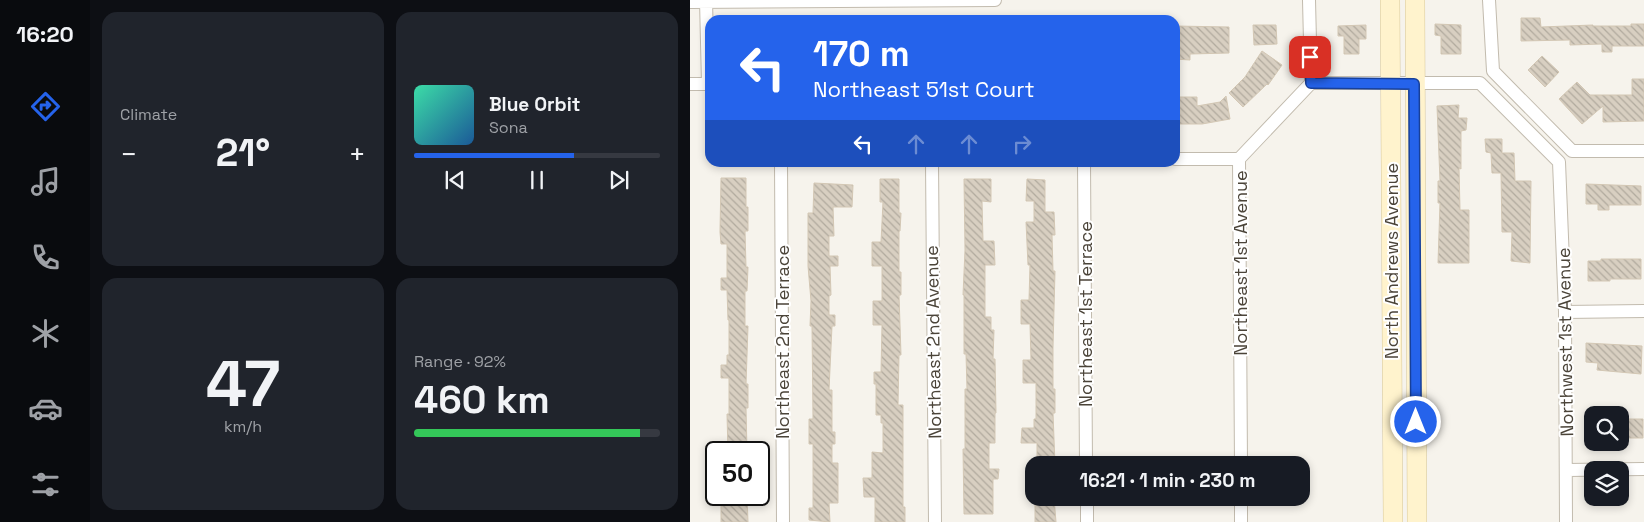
<!DOCTYPE html>
<meta charset="utf-8">
<style>
:root{--surface:#171b24;--page:#20242c;--text:#f1f3f6;--muted:#9ea1a6;--line:#363941;--accent:#2563eb}
body{margin:0;font-family:"Space Grotesk",sans-serif;background:var(--page);color:var(--text);height:100vh;display:flex;flex-direction:column;font-size:19px;white-space:nowrap}
*{box-sizing:border-box;margin:0}
p{font-size:16px;color:var(--muted)}
.icon{flex:none;width:28px;height:28px;fill:none;stroke:currentColor;stroke-width:2;stroke-linecap:round;stroke-linejoin:round}
.map{position:relative;flex:1;overflow:hidden}
.panel{display:flex;flex-direction:column;gap:12px;padding:12px;background:#0d0f14;width:600px}
.panel>*{flex:none}
.top-card{position:absolute;left:15px;top:15px;width:475px;height:152px;border-radius:15px;box-shadow:0 2px 8px #0003;background:#2563eb;color:#fff;overflow:hidden}
.fabs{position:absolute;left:894px;top:406px;display:grid;gap:10px}
.fabs a{display:grid;place-items:center;width:45px;height:45px;border-radius:10px;background:var(--surface);box-shadow:0 2px 8px #0003;font-size:25px}
.speed{position:absolute;left:15px;top:441px;display:flex;gap:10px;font-size:25px;font-weight:700;text-align:center}
.speed>*{display:grid;place-content:center;width:65px;height:65px;border-radius:50%;background:var(--surface);box-shadow:0 2px 8px #0003;line-height:1}
.speed .limit{border:2px solid #111;border-radius:8px;background:#fff;color:#111}
.pin{position:absolute;display:grid;place-items:center;width:42px;height:42px;color:#fff;margin:-21px;border-radius:10px;box-shadow:0 2px 8px #0006}
.me{position:absolute;width:55px;margin:-28px;rotate:0deg;stroke-linejoin:round;filter:drop-shadow(0 0 4px #0008)}
.turn{display:flex;align-items:center;gap:18px;height:105px;padding:0 25px;font-size:22px}
.turn .icon{width:65px;height:65px;stroke-width:2.5}
.turn b{display:block;font-size:35px;line-height:42px}
.lanes{display:flex;align-items:center;height:48px;padding:0 25px;background:#0003;justify-content:center;gap:25px;direction:ltr}
.lanes .off{opacity:.35}
.big{font-size:38px;font-weight:800;line-height:1.1}
.panel .card{flex:1;display:flex;flex-direction:column;justify-content:center;gap:8px;min-width:0;padding:0 18px;border-radius:15px;background:var(--page)}
.panel .dial{align-items:center;gap:0}
.dial b{font-size:65px;line-height:1}
.song{display:flex;align-items:center;gap:15px}
.cover{width:60px;height:60px;border-radius:8px;background:linear-gradient(135deg,hsl(160 70% 55%),hsl(210 70% 35%))}
.played{height:5px;border-radius:2px;background:linear-gradient(90deg,var(--accent) 65%,var(--line) 65%)}
.keys{display:flex;justify-content:space-around;direction:ltr}
.heat{display:flex;justify-content:space-between;align-items:center;font-size:28px;direction:ltr}
.charge{height:8px;border-radius:4px;background:linear-gradient(90deg,#34c759 92%,var(--line) 0)}
.panel .tiles{flex:1;display:grid;gap:12px;grid-template-columns:repeat(2,1fr)}
.trip{position:absolute;left:335px;top:456px;width:285px;height:50px;border-radius:15px;background:var(--surface);box-shadow:0 2px 8px #0003;font-weight:800;line-height:50px;text-align:center}
main{display:flex;flex:1;min-height:0}
.tab-bar{display:flex;flex-direction:column;width:90px;justify-content:space-around;align-items:center;background:#090b0e;color:var(--muted)}
.tab-bar .icon{width:35px;height:35px}
.tab-bar .current{color:var(--accent)}
.tab-bar b{font-size:22px;color:var(--text)}
.map>svg:first-child{display:block}
</style>
<main>
<nav class="tab-bar">
<b>16:20</b>
<svg class="icon current" aria-label="directions" viewBox="0 0 24 24"><path d="M12 3l9 9-9 9-9-9zM9 14v-3h6M13 9l2 2-2 2"/></svg>
<svg class="icon" aria-label="music" viewBox="0 0 24 24"><path d="M9 18V5l10-2v13"/><circle cx="6" cy="18" r="3"/><circle cx="16" cy="16" r="3"/></svg>
<svg class="icon" aria-label="phone" viewBox="0 0 24 24"><path d="M5 4h4l2 5-3 2q2 4 5 5l2-3 5 2v4C11 20 4 13 5 4z"/></svg>
<svg class="icon" aria-label="climate" viewBox="0 0 24 24"><path d="M12 3v18M4 7l16 10M4 17L20 7"/></svg>
<svg class="icon" aria-label="car" viewBox="0 0 24 24"><path d="M5 17H2v-5l4-1 3-4h7l3 4 3 1v5h-3M9 17h6M6 11h13"/><circle cx="7" cy="17" r="2"/><circle cx="17" cy="17" r="2"/></svg>
<svg class="icon" aria-label="filters" viewBox="0 0 24 24"><path d="M4 7h16M4 17h16"/><circle cx="9" cy="7" r="2"/><circle cx="15" cy="17" r="2"/></svg>
</nav>
<section class="panel">
<div class="tiles">
<div class="card"><p>Climate</p>
<div class="heat"><a>−</a><b class="big">21°</b><a>+</a></div>
</div>
<div class="card">
<div class="song"><i class="cover"></i><div><b>Blue Orbit</b><p>Sona</p></div></div>
<div class="played"></div>
<div class="keys"><svg class="icon" aria-label="previous" viewBox="0 0 24 24"><path d="M18 5L8 12l10 7zM5 5v14"/></svg><svg class="icon" aria-label="pause" viewBox="0 0 24 24"><path d="M8 5v14M16 5v14"/></svg><svg class="icon" aria-label="next" viewBox="0 0 24 24"><path d="M6 5l10 7-10 7zM19 5v14"/></svg></div>
</div>
<div class="card dial"><b>47</b><p>km/h</p></div>
<div class="card"><p>Range · 92%</p><b class="big">460 km</b><div class="charge"></div></div>
</div>
</section>
<div class="map">
<svg width="954" height="522" viewBox="0 0 954 522">
<defs>
<pattern id="building-back-hatch" width="6" height="6" patternUnits="userSpaceOnUse" patternTransform="scale(1.25)"><rect width="6" height="6" fill="#d8cfc1"/><path d="M-1 5l2 2M0 0l6 6M5-1l2 2" fill="none" stroke="#b1aa9e"/></pattern>
</defs>
<rect width="100%" height="100%" fill="#f6f3ec"/>
<!-- building -->
<path fill="url(#building-back-hatch)" stroke="#d3c7b4" d="M 831,18 L 850,18 L 851,27 L 903,25 L 903,26 L 941,26 L 941,24 L 954,24 L 954,46 L 922,46 L 922,52 L 912,52 L 912,44 L 880,45 L 880,40 L 831,41 Z
M 745,24 L 771,25 L 771,54 L 751,54 L 751,36 L 745,35 Z
M 563,25 L 586,25 L 587,44 L 564,45 Z
M 676,25 L 676,39 L 669,39 L 669,54 L 654,54 L 654,36 L 648,36 L 648,26 Z
M 485,26 L 539,27 L 539,53 L 500,54 L 500,60 L 485,59 Z
M 572,51 L 592,65 L 578,85 L 577,84 L 553,107 L 539,93 L 555,77 Z
M 852,56 L 869,72 L 855,87 L 838,70 Z
M 942,79 L 954,79 L 954,121 L 913,122 L 913,106 L 892,124 L 869,99 L 887,82 L 900,95 L 942,95 Z
M 536,96 L 540,119 L 512,124 L 485,124 L 485,97 L 507,97 L 507,106 L 530,102 Z
M 769,105 L 768,118 L 777,118 L 776,130 L 771,131 L 771,169 L 769,168 L 770,210 L 779,210 L 779,263 L 748,263 L 750,203 L 748,203 L 748,181 L 750,181 L 747,106 Z
M 795,139 L 812,139 L 812,153 L 824,153 L 825,181 L 841,181 L 840,263 L 821,261 L 822,232 L 812,232 L 811,173 L 802,173 L 801,153 L 796,152 Z
M 31,178 L 56,178 L 56,207 L 58,207 L 58,231 L 55,231 L 56,267 L 58,267 L 57,291 L 55,291 L 55,326 L 58,326 L 56,384 L 58,384 L 58,408 L 56,408 L 57,452 L 38,452 L 37,414 L 39,414 L 39,378 L 31,378 L 31,365 L 37,365 L 37,355 L 39,355 L 39,320 L 38,320 L 37,290 L 31,290 L 31,278 L 37,278 L 37,244 L 31,244 L 30,232 Z
M 190,179 L 209,179 L 209,213 L 211,213 L 210,231 L 209,231 L 209,272 L 211,272 L 211,295 L 209,295 L 211,355 L 209,355 L 208,405 L 213,405 L 213,507 L 215,507 L 215,522 L 185,522 L 185,497 L 174,497 L 173,478 L 182,478 L 182,452 L 193,453 L 193,423 L 191,423 L 191,415 L 186,415 L 186,384 L 184,384 L 184,372 L 191,372 L 192,325 L 183,325 L 183,301 L 192,301 L 192,266 L 182,266 L 182,242 L 191,242 L 193,202 L 190,202 Z
M 274,179 L 301,179 L 301,202 L 292,201 L 293,241 L 304,241 L 305,265 L 295,265 L 295,317 L 301,317 L 301,330 L 304,330 L 303,359 L 305,359 L 306,413 L 305,413 L 305,443 L 299,443 L 299,469 L 309,469 L 308,479 L 303,479 L 303,514 L 274,514 L 273,449 L 275,449 L 275,389 L 277,389 L 276,354 L 274,354 L 274,295 L 273,295 L 275,250 Z
M 337,179 L 355,180 L 355,212 L 364,212 L 365,235 L 362,235 L 363,271 L 365,271 L 363,347 L 363,389 L 365,389 L 365,413 L 363,413 L 365,465 L 347,465 L 347,443 L 331,443 L 332,428 L 344,428 L 344,419 L 346,419 L 346,383 L 333,383 L 333,360 L 341,360 L 340,324 L 331,324 L 331,300 L 339,300 L 340,265 L 338,265 L 336,222 L 344,222 L 344,201 L 336,201 Z
M 124,183 L 163,185 L 162,207 L 143,207 L 144,236 L 139,236 L 139,256 L 148,256 L 148,266 L 140,266 L 141,295 L 139,296 L 139,315 L 145,315 L 145,326 L 142,326 L 139,390 L 142,390 L 142,432 L 145,432 L 145,444 L 142,444 L 142,463 L 148,463 L 148,503 L 139,503 L 140,522 L 119,520 L 119,508 L 123,508 L 123,444 L 119,444 L 119,419 L 123,419 L 122,326 L 120,326 L 121,301 L 118,266 L 118,213 L 123,213 Z
M 896,184 L 951,186 L 951,205 L 919,205 L 919,210 L 908,210 L 908,204 L 896,204 Z
M 911,259 L 951,259 L 951,279 L 920,279 L 920,281 L 898,281 L 898,261 L 911,261 Z
M 896,343 L 952,346 L 951,374 L 907,370 L 908,363 L 896,362 Z
M 930,419 L 953,419 L 953,438 L 930,438 Z
M 31,495 L 57,495 L 58,522 L 31,522 Z
M 345,498 L 364,498 L 366,522 L 345,522 Z"/>
<g fill="none" stroke-linecap="round" stroke-linejoin="round">
<!-- street casing -->
<g stroke="#c2bbae" stroke-width="14">
<path id="street" d="M 16,0 L 18,84 L 20,86
M 799,0 L 803,71 L 882,151
M 0,2 L 305,0
M 621,83 L 790,83
M 790,83 L 869,162 L 875,312 L 876,522
M 0,84 L 18,84
M 882,151 L 954,151
M 485,159 L 549,159
M 91,162 L 93,522
M 242,162 L 245,522
M 394,162 L 396,465
M 875,312 L 954,311
M 551,465 L 549,159 L 621,83 L 619,0
M 877,470 L 954,469
M 397,498 L 397,522
M 551,498 L 551,522"/>
</g>
<!-- secondary casing -->
<g stroke="#d6c79b" stroke-width="20">
<path id="secondary" d="M 700,0 L 703,522
M 725,0 L 727,522"/>
</g>
<!-- street -->
<use href="#street" stroke="#fff" stroke-width="12"/>
<!-- secondary -->
<use href="#secondary" stroke="#fff3cd" stroke-width="19"/>
</g>
<g fill="none" stroke-linecap="round" stroke-linejoin="round">
<!-- route casing -->
<g stroke="#184099" stroke-width="12">
<path id="route" d="M 620,57 L 621,83 L 724,84 L 726,422"/>
</g>
<!-- route -->
<use href="#route" stroke="#2563eb" stroke-width="9"/>
</g>
<g text-anchor="middle" dominant-baseline="central" stroke-width="4" stroke-linejoin="round" paint-order="stroke">
<!-- street labels -->
<g font-size="18" fill="#4b4439" stroke="#fff">
<text transform="translate(701 261) rotate(-90)">North Andrews Avenue</text>
<text transform="translate(550 263) rotate(-90)">Northeast 1st Avenue</text>
<text transform="translate(395 314) rotate(-90)">Northeast 1st Terrace</text>
<text transform="translate(92 342) rotate(-90)">Northeast 2nd Terrace</text>
<text transform="translate(243 342) rotate(-91)">Northeast 2nd Avenue</text>
<text transform="translate(875 342) rotate(-91)">Northwest 1st Avenue</text>
</g>
</g>
</svg>
<div class="fabs">
<a><svg class="icon" aria-label="search" viewBox="0 0 24 24"><circle cx="10" cy="10" r="6"/><path d="M15 15l6 6"/></svg></a>
<a><svg class="icon" aria-label="layers" viewBox="0 0 24 24"><path d="M12 4l9 5-9 5-9-5zM3 14l9 5 9-5"/></svg></a>
</div>
<div class="speed"><div class="limit">50</div></div>
<div class="pin" style="left:620px;top:57px;background:#d93025"><svg class="icon" aria-label="arrive" viewBox="0 0 24 24"><path d="M6 21V4h12l-3 4 3 4H6"/></svg></div>
<svg class="me" style="left:726px;top:422px" viewBox="-20 -20 40 40"><circle r="17" fill="#2563eb" stroke="#fff" stroke-width="3"/><path d="M0-11L8 9 0 5-8 9z" fill="#fff"/></svg>
<div class="trip">16:21 · 1 min · 230 m</div>
<div class="top-card">
<div class="turn"><svg class="icon" aria-label="left" viewBox="0 0 24 24"><path d="M17 20v-9H6M10 6l-5 5 5 5"/></svg><div><b>170 m</b>Northeast 51st Court</div></div>
<div class="lanes"><svg class="icon" aria-label="left" viewBox="0 0 24 24"><path d="M17 20v-9H6M10 6l-5 5 5 5"/></svg><svg class="icon off" aria-label="ahead" viewBox="0 0 24 24"><path d="M12 20V5M6 11l6-6 6 6"/></svg><svg class="icon off" aria-label="ahead" viewBox="0 0 24 24"><path d="M12 20V5M6 11l6-6 6 6"/></svg><svg class="icon off" aria-label="right" viewBox="0 0 24 24"><path d="M7 20v-9h11M14 6l5 5-5 5"/></svg></div>
</div>
</div>
</main>
